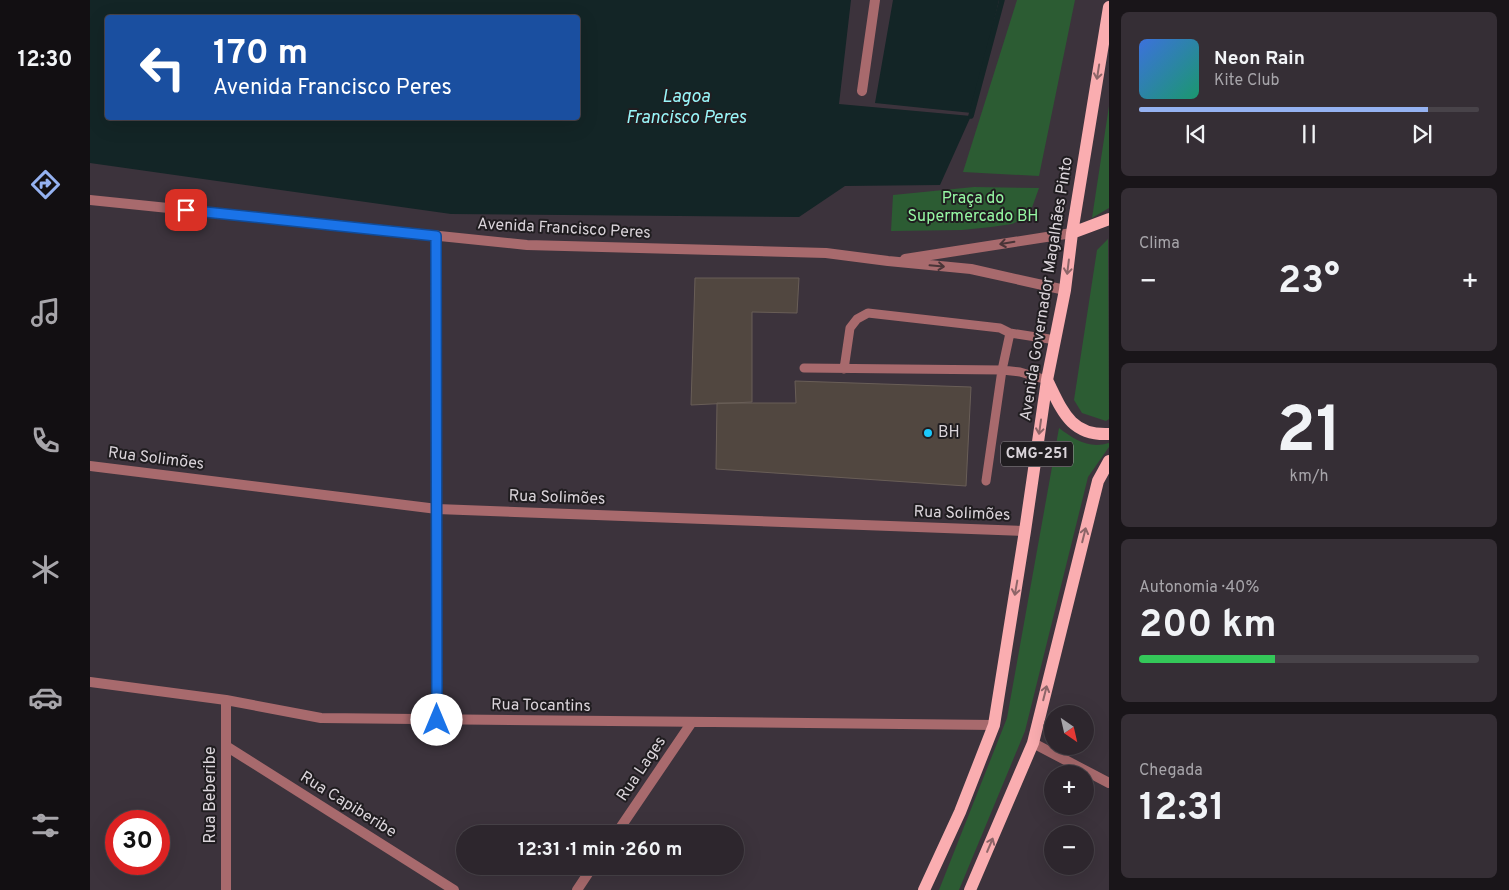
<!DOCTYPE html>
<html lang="pt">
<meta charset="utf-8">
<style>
:root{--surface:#2d262d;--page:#352e35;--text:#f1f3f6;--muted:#a7a5aa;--line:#484349;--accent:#95b2f1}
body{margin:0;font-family:Overpass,sans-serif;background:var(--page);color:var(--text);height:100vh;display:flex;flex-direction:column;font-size:19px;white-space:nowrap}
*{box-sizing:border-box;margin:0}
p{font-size:16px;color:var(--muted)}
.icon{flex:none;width:28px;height:28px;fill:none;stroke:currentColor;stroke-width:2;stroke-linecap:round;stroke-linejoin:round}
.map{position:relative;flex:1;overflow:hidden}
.side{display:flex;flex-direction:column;gap:12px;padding:12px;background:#191519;width:400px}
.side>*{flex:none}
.guide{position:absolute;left:15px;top:15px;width:475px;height:105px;border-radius:5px;box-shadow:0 5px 20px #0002,0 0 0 1px var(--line);background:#1a4fa0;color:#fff;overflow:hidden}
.needle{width:32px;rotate:146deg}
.controls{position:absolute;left:954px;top:705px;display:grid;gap:10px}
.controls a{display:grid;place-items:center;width:50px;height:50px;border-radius:50%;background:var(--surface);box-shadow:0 5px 20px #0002,0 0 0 1px var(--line);font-size:25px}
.speed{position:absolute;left:15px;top:810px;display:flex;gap:10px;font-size:25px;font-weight:700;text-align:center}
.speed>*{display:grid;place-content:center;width:65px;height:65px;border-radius:50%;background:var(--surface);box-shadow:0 5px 20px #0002,0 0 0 1px var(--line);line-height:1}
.speed .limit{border:8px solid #d22;background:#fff;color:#111}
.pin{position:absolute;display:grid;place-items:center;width:42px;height:42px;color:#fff;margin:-21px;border-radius:10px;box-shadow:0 2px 8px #0006}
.me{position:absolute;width:55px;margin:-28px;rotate:0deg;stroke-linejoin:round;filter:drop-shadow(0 0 4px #0008)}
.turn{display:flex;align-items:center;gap:18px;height:105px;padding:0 25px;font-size:22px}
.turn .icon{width:65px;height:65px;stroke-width:2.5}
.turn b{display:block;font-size:35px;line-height:42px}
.big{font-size:38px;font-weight:700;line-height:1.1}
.side .card{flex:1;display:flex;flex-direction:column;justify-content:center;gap:8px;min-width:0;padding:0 18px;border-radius:8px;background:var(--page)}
.side .dial{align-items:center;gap:0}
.dial b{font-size:65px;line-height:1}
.song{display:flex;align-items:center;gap:15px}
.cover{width:60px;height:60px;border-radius:8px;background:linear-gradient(135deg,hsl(220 70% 55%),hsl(160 70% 35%))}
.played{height:5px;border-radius:2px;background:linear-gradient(90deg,var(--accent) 85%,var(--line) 85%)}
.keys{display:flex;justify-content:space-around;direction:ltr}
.heat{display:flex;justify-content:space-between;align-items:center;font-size:28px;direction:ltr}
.charge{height:8px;border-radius:4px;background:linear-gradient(90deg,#34c759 40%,var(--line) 0)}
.trip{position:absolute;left:366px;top:825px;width:288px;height:50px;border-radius:25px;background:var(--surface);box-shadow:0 5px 20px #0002,0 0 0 1px var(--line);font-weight:700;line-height:50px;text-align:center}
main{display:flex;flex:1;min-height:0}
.dock{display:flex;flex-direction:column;width:90px;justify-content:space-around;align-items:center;background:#120f12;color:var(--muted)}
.dock .icon{width:35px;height:35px}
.dock .selected{color:var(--accent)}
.dock b{font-size:22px;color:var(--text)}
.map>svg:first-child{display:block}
</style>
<main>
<nav class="dock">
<b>12:30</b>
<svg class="icon selected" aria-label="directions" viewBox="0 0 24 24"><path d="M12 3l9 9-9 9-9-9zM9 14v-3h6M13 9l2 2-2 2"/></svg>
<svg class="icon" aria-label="music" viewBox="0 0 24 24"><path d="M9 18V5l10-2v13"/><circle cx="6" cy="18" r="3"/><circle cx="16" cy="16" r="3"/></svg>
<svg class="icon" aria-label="phone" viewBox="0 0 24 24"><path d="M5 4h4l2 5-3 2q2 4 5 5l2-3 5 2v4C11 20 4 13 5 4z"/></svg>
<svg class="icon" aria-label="climate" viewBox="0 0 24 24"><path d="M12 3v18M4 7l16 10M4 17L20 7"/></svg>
<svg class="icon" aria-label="car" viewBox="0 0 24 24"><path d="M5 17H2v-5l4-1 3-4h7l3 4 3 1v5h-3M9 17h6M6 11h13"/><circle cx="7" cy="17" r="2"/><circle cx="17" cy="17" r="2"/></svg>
<svg class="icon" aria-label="filters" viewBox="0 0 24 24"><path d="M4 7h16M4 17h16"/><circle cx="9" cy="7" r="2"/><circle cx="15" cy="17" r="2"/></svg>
</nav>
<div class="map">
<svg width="1019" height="890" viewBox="0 0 1019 890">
<rect width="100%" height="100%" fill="#3c333c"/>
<!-- green -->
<path fill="#2c5c33" d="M 927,0 L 985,0 L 949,176 L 873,172 Z
M 1019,106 L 1019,208 L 1002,218 Z
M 884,187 L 949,188 L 939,216 L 922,224 L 901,227 L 872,230 L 801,231 L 803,195 Z
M 1018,239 L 1019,419 L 1016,421 L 992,413 L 984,400 L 1007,250 Z
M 969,428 C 985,440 999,449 1019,443 L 1019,447 L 998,477 L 935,731 L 869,890 L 849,890 L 917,718 Z"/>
<!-- water -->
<path fill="#132526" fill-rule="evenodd" d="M 0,0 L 761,0 L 749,104 L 881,116 L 850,185 L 755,186 L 709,217 L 361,214 L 0,163 ZM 18,18 L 488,18 L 488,118 L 18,118 Z
M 803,0 L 909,0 L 882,113 L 785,103 Z"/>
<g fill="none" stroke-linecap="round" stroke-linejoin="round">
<!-- stream -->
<path stroke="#132526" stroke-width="5.5" d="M 881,116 L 912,0"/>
</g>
<!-- building -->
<path fill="#514740" stroke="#695e57" d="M 605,278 L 709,278 L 707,313 L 662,312 L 662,402 L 601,405 Z
M 705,381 L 881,387 L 876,486 L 626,469 L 627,403 L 706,403 Z"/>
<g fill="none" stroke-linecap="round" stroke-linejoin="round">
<!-- service -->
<path stroke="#a86a6d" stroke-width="9" d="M 920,333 L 966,340
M 714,368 L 912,370 L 930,372 L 957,380
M 754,369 L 760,328 L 767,319 L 778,313 L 910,328 L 920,333 L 912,370 L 896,481"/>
<!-- minor -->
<path stroke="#a86a6d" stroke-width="10" d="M 772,91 L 785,0
M 0,200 L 437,245 L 736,253 L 798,261 L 881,269 L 975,290
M 346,236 L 347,720
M 815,259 L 982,233
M 0,466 L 347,509 L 935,531
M 0,682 L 136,700 L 231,718 L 904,725
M 943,743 L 1019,783
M 136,746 L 364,890
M 526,834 L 602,722
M 136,890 L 136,700
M 487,890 L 503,866"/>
<!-- primary -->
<path stroke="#faadb0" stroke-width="12" d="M 982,233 L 1019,219
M 957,380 C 972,410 980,436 1019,434
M 834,890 L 870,812 L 904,725 L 935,531 L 957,380 L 975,290 L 982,233 L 1019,7
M 880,890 L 943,743 L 1008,481 L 1019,461"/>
</g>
<!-- one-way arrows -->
<defs><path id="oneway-shaft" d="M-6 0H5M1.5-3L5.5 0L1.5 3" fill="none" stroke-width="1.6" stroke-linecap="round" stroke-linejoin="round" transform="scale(1.25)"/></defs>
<g stroke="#8d6568">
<use href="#oneway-shaft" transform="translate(1008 72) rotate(99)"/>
<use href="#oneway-shaft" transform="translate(978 267) rotate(97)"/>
<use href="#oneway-shaft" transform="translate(950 427) rotate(98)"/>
<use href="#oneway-shaft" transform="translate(994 535) rotate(-76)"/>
<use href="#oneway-shaft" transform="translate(926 588) rotate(100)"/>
<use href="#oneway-shaft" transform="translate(955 693) rotate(-76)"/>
<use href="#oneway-shaft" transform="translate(900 845) rotate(-67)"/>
</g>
<g stroke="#493437">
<use href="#oneway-shaft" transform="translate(917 243) rotate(171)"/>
<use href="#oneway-shaft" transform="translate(847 266) rotate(5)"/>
</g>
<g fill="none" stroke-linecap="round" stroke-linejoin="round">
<!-- route casing -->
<g stroke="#114b97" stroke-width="12">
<path id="route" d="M 96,210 L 346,236 L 347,720"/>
</g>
<!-- route -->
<use href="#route" stroke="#1a73e8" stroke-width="9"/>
</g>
<!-- markers -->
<circle fill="#1bc9fc" stroke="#201d20" stroke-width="2" cx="838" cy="433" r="5"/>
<g text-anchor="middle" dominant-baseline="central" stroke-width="4" stroke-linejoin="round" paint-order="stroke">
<!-- shield labels -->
<rect fill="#201d20" stroke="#a29da2" stroke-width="1" x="911" y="441.5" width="72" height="25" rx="4"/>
<g font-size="15" font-weight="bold" fill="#dad4da">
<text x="947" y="454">CMG-251</text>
</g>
<!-- park labels -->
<g font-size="16" fill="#96f8a3" stroke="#201d20">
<text x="883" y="199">Praça do<tspan x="883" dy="18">Supermercado BH</tspan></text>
</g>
<!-- street labels -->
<g font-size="16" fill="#dad4da" stroke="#201d20">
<text transform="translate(474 229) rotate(3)">Avenida Francisco Peres</text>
<text transform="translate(957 289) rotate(-81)">Avenida Governador Magalhães Pinto</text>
<text transform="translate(66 459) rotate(7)">Rua Solimões</text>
<text transform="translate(467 498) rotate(2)">Rua Solimões</text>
<text transform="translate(872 514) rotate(2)">Rua Solimões</text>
<text transform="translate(451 706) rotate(1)">Rua Tocantins</text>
<text transform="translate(552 769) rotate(-56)">Rua Lages</text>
<text transform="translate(121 795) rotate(-90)">Rua Beberibe</text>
<text transform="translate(258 805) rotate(32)">Rua Capiberibe</text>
</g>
<!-- poi labels -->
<g font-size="16" fill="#dad4da" stroke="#201d20" text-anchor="start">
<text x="848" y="433">BH</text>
</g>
<!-- water labels -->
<g font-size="18" font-style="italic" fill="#9af7fa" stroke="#201d20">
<text x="596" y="97">Lagoa<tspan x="596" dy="21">Francisco Peres</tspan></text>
</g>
</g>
</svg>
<div class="controls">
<a><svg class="needle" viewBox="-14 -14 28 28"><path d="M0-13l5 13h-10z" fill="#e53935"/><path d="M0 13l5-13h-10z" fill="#a7a5aa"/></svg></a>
<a>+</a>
<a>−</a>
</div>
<div class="speed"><div class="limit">30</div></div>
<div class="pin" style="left:96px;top:210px;background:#d93025"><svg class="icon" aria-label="arrive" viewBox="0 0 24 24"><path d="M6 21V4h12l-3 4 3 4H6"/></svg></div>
<svg class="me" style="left:347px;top:720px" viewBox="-20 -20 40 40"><circle r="19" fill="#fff"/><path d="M0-13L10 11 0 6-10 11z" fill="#1a73e8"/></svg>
<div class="trip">12:31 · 1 min · 260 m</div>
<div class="guide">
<div class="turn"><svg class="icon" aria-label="left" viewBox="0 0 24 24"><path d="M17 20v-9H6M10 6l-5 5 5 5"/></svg><div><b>170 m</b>Avenida Francisco Peres</div></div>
</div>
</div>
<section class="side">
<div class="card">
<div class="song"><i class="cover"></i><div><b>Neon Rain</b><p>Kite Club</p></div></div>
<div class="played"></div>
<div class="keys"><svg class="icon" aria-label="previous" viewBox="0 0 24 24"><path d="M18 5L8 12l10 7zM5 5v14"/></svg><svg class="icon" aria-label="pause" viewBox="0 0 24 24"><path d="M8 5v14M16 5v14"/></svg><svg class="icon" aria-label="next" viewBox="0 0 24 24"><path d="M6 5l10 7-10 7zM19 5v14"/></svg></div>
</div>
<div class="card"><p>Clima</p>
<div class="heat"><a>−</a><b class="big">23°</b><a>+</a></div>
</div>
<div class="card dial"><b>21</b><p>km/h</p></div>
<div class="card"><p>Autonomia · 40%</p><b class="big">200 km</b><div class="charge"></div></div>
<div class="card"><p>Chegada</p><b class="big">12:31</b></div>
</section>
</main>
